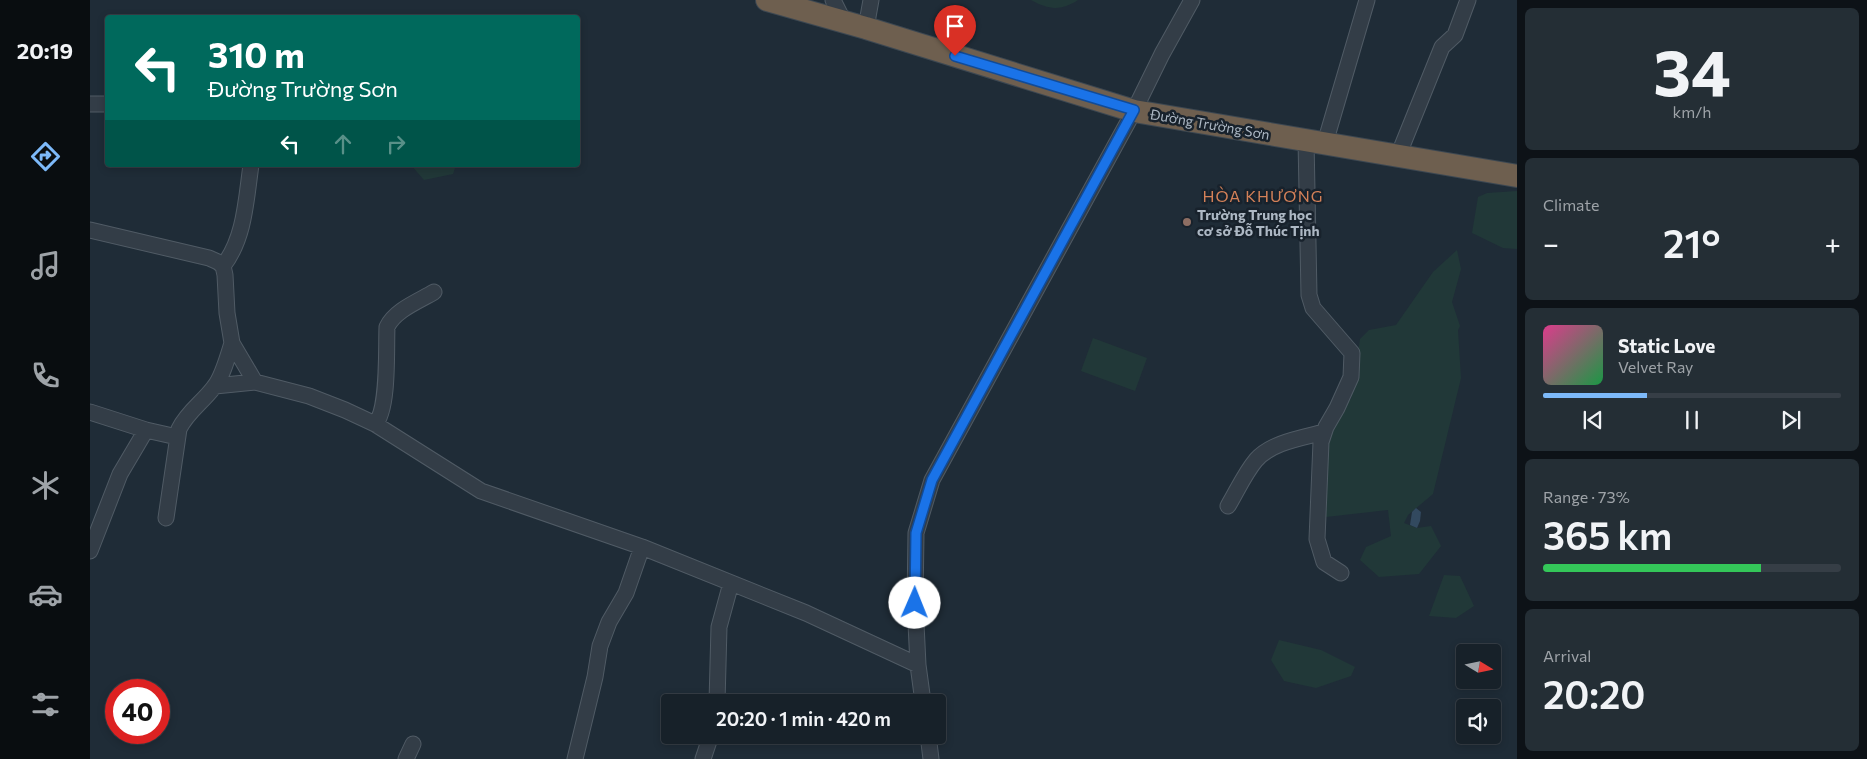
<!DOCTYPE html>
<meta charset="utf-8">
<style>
:root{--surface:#172129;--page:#242e35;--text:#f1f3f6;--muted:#9ea3a8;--line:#363e46;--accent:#7db9f9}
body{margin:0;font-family:Commissioner,sans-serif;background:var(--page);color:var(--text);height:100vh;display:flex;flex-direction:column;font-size:19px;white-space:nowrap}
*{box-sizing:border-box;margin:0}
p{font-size:16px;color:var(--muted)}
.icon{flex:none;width:28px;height:28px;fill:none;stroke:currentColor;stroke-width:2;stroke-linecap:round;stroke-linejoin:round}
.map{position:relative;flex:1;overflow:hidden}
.side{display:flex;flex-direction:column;gap:8px;padding:8px;background:#0d1217;width:350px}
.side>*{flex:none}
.hud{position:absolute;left:15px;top:15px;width:475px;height:152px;border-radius:5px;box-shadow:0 2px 8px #0003,0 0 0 1px var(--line);background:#00695c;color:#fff;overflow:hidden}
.needle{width:32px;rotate:100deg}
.controls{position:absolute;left:1366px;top:644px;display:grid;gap:10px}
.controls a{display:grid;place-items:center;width:45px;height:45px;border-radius:5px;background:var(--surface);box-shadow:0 2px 8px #0003,0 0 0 1px var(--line);font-size:25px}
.speed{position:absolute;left:15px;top:679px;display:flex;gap:10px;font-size:25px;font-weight:700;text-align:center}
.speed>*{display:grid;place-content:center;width:65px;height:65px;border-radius:50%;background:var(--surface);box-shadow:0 2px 8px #0003,0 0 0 1px var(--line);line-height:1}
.speed .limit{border:8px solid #d22;background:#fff;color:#111}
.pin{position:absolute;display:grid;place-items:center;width:42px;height:42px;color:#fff;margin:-51px -21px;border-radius:50% 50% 50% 0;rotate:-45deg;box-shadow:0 0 5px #0007}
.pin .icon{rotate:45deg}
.me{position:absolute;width:55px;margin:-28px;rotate:1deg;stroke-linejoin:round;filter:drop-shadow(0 0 4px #0008)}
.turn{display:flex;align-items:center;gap:18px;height:105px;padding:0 20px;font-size:22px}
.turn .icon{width:65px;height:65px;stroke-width:2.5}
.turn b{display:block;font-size:35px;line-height:42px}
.lanes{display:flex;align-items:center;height:48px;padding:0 20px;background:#0003;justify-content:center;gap:25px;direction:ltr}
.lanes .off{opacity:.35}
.big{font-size:38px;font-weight:600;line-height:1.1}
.side .card{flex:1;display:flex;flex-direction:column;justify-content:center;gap:8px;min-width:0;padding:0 18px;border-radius:8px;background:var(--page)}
.side .dial{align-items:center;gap:0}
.dial b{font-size:65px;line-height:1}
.song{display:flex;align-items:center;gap:15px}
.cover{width:60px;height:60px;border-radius:8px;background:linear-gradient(135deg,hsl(330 70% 55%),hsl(140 70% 35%))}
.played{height:5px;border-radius:2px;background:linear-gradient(90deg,var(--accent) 35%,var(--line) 35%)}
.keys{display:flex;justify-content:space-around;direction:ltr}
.heat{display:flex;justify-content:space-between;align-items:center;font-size:28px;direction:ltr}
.charge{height:8px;border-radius:4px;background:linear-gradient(90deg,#34c759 73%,var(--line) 0)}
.trip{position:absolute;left:571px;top:694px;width:285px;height:50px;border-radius:5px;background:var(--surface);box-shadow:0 2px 8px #0003,0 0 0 1px var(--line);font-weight:600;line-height:50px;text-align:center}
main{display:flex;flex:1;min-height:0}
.menu{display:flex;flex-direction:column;width:90px;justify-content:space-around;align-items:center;background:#090d10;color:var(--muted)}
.menu .icon{width:35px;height:35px}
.menu .selected{color:var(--accent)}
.menu b{font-size:22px;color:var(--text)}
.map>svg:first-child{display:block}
</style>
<main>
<nav class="menu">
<b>20:19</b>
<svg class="icon selected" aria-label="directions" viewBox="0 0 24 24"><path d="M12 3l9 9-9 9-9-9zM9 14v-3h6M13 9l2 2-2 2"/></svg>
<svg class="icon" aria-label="music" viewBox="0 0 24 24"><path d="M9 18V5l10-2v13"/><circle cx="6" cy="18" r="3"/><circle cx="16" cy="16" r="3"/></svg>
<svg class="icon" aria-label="phone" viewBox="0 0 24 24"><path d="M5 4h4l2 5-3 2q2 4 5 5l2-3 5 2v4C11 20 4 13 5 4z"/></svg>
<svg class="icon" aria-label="climate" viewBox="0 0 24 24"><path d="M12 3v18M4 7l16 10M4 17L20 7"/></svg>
<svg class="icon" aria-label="car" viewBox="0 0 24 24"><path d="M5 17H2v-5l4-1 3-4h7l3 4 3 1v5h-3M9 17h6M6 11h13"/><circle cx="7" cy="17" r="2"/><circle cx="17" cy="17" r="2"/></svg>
<svg class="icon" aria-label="filters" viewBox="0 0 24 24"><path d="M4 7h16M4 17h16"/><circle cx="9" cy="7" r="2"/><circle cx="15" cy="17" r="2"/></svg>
</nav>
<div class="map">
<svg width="1427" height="759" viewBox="0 0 1427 759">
<rect width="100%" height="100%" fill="#1f2c37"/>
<!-- green -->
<path fill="#213838" d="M 941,0 L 988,0 C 971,11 959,10 941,0 Z
M 321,165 L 366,165 L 363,174 L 334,180 Z
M 1427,191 L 1427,249 L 1413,248 L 1382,233 L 1388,197 L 1397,193 Z
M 1367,250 L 1371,269 L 1362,302 L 1370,326 L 1368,330 L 1371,378 L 1343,494 L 1318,515 L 1314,523 L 1327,528 L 1341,526 L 1351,546 L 1329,574 L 1289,577 L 1270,560 L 1276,547 L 1301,536 L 1298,510 L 1236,517 L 1237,419 L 1261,399 L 1270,339 L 1279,330 L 1306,325 L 1343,272 Z
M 1003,338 L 1057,358 L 1045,391 L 991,371 Z
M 1354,575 L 1370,576 L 1384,606 L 1366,618 L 1339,616 Z
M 1189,640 L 1231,650 L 1265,667 L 1261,676 L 1226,688 L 1194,681 L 1181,660 Z"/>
<!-- water -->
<path fill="#32495f" d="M 1326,508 L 1331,512 L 1330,521 L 1327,528 L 1320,525 L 1322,512 Z"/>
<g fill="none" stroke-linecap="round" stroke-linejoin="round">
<!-- minor casing -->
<g stroke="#505b65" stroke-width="17">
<path id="minor" d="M 743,0 L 754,22
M 776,28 L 781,0
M 0,104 L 18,104
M 1216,140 L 1219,295 L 1223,308 L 1262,353 L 1261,377 L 1247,408 L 1236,427 L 1231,442 L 1227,539 L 1234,562 L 1251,573
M 1235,143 L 1277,0
M 1308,156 L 1352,47 L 1365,35 L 1378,0
M 0,230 L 119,258 L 128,262 L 133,266 L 135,275 L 137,313 L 142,343 L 165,382 L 219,396 L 255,410 L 285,424 L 391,491 L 552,547 L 716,613 L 828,665
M 133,266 C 155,238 156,199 161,165
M 125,386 L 165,382
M 0,412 L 56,430 L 87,437
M 285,424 C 299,410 296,349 297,327 C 305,310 329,301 344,292
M 1138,506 C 1147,491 1155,473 1166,460 C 1182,442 1212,438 1234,432
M 76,518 L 89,429 C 98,411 112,403 124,387 C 132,378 138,356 142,343
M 0,551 L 30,474 L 56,430
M 627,702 L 629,627 L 641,583
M 833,702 L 828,665 L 825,603 L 826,533 L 842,480 L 1044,111 L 1072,54 L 1102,0
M 838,735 L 841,759
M 316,759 L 323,744
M 485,759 L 505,677 L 510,646 L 519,622 L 536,593 L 552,547
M 613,759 L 621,735"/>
</g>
<!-- highway casing -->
<g stroke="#3d4852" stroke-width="24">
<path id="highway" d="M 677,0 L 776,28 L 1044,111 L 1427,176"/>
</g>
<!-- minor -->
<use href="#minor" stroke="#333d47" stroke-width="15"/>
<!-- highway -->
<use href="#highway" stroke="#6e5f4f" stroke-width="22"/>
</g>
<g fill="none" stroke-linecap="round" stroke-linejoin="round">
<!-- route casing -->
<g stroke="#114b97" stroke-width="12">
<path id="route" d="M 825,603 L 826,533 L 842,480 L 1044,110 L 865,56"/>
</g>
<!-- route -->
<use href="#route" stroke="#1a73e8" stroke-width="9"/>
</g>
<!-- markers -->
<circle fill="#8d6e63" stroke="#18222c" stroke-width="2" cx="1097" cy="222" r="5"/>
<g text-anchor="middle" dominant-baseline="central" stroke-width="5" stroke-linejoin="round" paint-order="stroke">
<!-- street labels -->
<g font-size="14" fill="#adb8c4" stroke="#18222c">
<text transform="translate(1120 124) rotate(10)">Đường Trường Sơn</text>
</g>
<!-- poi labels -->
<g font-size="14" font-weight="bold" fill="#adb8c4" stroke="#18222c" text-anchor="start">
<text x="1107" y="214">Trường Trung học<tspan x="1107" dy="16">cơ sở Đỗ Thúc Tịnh</tspan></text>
</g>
<!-- quarter labels -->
<g font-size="16" letter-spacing="1" fill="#d48158" stroke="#18222c">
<text x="1173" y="195">HÒA KHƯƠNG</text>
</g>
</g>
</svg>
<div class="controls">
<a><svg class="needle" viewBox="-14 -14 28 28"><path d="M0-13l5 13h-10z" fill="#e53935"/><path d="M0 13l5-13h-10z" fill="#9ea3a8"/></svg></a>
<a><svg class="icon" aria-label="sound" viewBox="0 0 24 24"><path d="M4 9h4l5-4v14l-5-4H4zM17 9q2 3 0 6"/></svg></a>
</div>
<div class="speed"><div class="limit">40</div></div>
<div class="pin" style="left:865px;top:56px;background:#d93025"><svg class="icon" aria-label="arrive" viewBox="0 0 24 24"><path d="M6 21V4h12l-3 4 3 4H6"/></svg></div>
<svg class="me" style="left:825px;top:603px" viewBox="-20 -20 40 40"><circle r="19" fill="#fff"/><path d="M0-13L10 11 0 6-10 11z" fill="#1a73e8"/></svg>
<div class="trip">20:20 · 1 min · 420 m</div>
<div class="hud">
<div class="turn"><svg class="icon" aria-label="left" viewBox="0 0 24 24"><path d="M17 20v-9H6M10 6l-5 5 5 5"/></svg><div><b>310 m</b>Đường Trường Sơn</div></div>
<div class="lanes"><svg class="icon" aria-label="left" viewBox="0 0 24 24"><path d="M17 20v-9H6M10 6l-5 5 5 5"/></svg><svg class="icon off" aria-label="ahead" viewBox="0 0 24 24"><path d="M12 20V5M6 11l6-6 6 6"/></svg><svg class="icon off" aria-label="right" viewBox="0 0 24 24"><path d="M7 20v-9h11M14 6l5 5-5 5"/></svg></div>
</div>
</div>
<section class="side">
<div class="card dial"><b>34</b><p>km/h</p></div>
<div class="card"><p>Climate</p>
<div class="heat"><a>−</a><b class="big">21°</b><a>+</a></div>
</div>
<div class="card">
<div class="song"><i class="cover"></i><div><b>Static Love</b><p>Velvet Ray</p></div></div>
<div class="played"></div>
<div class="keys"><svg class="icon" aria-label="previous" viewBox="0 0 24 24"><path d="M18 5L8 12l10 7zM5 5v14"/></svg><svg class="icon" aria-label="pause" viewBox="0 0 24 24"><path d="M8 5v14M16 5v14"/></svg><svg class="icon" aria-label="next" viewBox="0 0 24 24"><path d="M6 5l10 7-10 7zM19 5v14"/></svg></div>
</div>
<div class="card"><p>Range · 73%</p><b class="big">365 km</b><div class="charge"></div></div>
<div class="card"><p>Arrival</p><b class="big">20:20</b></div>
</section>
</main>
